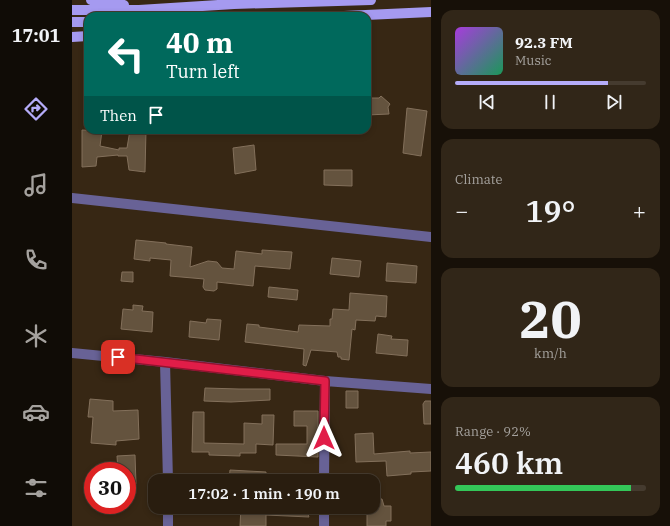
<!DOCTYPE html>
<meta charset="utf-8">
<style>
:root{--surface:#291d0f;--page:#312618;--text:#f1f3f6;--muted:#a5a29e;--line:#453b2f;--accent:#b5acf9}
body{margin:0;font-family:"IBM Plex Serif",serif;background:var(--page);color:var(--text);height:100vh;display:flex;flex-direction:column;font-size:15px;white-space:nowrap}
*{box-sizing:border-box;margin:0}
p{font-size:13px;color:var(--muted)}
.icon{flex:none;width:22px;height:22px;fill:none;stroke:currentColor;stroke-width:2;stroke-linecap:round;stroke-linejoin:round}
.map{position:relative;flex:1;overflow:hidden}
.details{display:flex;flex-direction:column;gap:10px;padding:10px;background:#171008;width:239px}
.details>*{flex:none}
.top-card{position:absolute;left:12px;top:12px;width:287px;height:122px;border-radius:12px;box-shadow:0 2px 6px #0003,0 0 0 1px var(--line);background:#00695c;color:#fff;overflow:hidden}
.speed{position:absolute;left:12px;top:462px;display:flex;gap:8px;font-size:20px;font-weight:700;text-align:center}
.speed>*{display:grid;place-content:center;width:52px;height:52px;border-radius:50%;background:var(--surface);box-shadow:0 2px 6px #0003,0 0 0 1px var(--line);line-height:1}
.speed .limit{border:6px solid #d22;background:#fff;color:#111}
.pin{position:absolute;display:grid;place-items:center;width:34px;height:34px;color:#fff;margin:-17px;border-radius:8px;box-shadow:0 2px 6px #0006}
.me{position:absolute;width:44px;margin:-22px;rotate:0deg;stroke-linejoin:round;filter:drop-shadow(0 0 3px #0008)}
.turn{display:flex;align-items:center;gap:14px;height:84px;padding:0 16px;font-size:18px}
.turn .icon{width:52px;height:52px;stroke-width:2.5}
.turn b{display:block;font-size:28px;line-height:34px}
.then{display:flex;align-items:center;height:38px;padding:0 16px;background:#0003;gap:8px;font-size:15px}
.big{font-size:30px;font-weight:600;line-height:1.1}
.details .card{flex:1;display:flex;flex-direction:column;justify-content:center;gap:6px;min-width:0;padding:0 14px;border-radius:12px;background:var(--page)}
.details .dial{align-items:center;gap:0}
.dial b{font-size:52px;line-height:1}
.song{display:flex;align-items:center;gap:12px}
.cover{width:48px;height:48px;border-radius:6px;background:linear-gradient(135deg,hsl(280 70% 55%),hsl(150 70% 35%))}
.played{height:4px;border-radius:2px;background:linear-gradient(90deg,var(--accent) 80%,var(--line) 80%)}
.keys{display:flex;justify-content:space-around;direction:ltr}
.heat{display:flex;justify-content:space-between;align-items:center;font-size:22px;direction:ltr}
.charge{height:6px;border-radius:3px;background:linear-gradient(90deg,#34c759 92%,var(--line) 0)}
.trip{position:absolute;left:76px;top:474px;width:232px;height:40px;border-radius:12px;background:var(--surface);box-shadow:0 2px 6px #0003,0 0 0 1px var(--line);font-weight:600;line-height:40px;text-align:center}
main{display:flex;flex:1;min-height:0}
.tabs{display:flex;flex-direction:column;width:72px;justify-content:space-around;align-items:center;background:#100c06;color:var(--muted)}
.tabs .icon{width:28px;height:28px}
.tabs .selected{color:var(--accent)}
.tabs b{font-size:18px;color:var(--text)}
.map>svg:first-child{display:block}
</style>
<main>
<nav class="tabs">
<b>17:01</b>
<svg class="icon selected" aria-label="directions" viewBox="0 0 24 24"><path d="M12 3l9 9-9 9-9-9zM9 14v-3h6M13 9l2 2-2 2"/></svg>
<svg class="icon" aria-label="music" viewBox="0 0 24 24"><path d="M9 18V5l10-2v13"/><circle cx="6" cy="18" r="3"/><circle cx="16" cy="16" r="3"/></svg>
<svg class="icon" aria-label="phone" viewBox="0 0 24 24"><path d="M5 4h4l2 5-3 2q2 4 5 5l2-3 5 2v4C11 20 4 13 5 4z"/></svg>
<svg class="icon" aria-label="climate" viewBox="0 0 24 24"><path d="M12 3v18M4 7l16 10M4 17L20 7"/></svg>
<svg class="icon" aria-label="car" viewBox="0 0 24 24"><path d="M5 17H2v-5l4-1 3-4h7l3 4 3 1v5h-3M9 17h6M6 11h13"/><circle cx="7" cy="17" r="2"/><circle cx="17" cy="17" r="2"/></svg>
<svg class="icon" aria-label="filters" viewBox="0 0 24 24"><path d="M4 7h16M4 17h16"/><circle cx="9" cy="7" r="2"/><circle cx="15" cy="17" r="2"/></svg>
</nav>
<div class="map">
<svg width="359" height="526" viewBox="0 0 359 526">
<rect width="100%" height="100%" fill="#372714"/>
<!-- building -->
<path fill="#64533e" stroke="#83705b" d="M 309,96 L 318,104 L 316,107 L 317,114 L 295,115 L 295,98 L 307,98 Z
M 335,108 L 355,111 L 349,156 L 331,153 Z
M 10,130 L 30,131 L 28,146 L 47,150 L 47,148 L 55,148 L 58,130 L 74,130 L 73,172 L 57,170 L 55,156 L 46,156 L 46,155 L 25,157 L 24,166 L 10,167 Z
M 182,145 L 184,170 L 163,174 L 161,148 Z
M 252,170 L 280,170 L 280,186 L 252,185 Z
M 64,240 L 94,243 L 94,244 L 120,247 L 118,267 L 136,261 L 145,262 L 150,268 L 162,269 L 164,251 L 190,254 L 190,250 L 220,252 L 218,269 L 183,266 L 181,286 L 145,282 L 145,289 L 142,291 L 133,290 L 131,287 L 132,279 L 98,276 L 99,260 L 78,258 L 78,261 L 62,259 Z
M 260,258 L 289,261 L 287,277 L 258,274 Z
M 315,263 L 345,266 L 344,283 L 314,281 Z
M 50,272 L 61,272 L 61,282 L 49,281 Z
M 197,287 L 226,290 L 225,300 L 196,297 Z
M 278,293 L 315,296 L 314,317 L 304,316 L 303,321 L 284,320 L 283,330 L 280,329 L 277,360 L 269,359 L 269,357 L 266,357 L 265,352 L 239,350 L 234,366 L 231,365 L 232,349 L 173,342 L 175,324 L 187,325 L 187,327 L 226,332 L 227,325 L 258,326 L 258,319 L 260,319 L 261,309 L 277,310 Z
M 61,305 L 71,306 L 70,311 L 81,312 L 80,332 L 49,329 L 51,309 L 61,310 Z
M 135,319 L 149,320 L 147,340 L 117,337 L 118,321 L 134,323 Z
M 306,334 L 320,336 L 319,339 L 336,340 L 335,356 L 304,353 Z
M 133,388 L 167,389 L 198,389 L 198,400 L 159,402 L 132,401 Z
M 274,391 L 286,391 L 286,408 L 274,408 Z
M 18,399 L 41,401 L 41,411 L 66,410 L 67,439 L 44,441 L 44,445 L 19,443 L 21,417 L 16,417 Z
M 353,401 L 359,401 L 359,424 L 352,424 L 351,404 Z
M 222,411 L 246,411 L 246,457 L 204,455 L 204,444 L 235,444 L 235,426 L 222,426 Z
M 121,412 L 132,412 L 132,443 L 172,444 L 172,423 L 190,424 L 190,415 L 202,415 L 201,445 L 184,444 L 184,453 L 168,453 L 168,456 L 137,455 L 137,452 L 120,452 Z
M 301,433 L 302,454 L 338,451 L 338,453 L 359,452 L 359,471 L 339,472 L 339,474 L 315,476 L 314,461 L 284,462 L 283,434 Z
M 63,455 L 64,484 L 55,485 L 55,471 L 46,471 L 45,456 Z
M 158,470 L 194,472 L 194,481 L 157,481 Z
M 301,499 L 310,499 L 312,506 L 319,506 L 319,521 L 314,521 L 314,526 L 295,526 L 295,507 L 301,507 Z
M 169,507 L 233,507 L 237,517 L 194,515 L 194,526 L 168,526 Z"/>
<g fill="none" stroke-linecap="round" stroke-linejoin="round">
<!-- minor -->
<path stroke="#686296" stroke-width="10" d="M 0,198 L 359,237
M 0,353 L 93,362 L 253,381 L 359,389
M 93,362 L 96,481
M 252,481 L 253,381
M 96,507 L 96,526
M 252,526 L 252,507"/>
<!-- primary -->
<path stroke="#a59af0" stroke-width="10" d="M 19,0 L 52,5
M 0,10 L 67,10 L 162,4 L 299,0
M 272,16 L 359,12
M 0,22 L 16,22
M 0,37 L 16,36"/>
</g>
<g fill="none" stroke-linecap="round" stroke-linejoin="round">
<!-- route casing -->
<g stroke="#92132f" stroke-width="10">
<path id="route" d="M 46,357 L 253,381 L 252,438"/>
</g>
<!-- route -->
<use href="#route" stroke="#e11d48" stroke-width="7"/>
</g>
</svg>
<div class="speed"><div class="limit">30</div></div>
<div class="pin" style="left:46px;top:357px;background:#d93025"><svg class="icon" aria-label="arrive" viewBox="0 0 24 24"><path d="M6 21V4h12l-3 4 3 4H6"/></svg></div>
<svg class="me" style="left:252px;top:438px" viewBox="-20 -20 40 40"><path d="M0-17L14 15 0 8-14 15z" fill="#e11d48" stroke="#fff" stroke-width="4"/></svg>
<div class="trip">17:02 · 1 min · 190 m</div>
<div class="top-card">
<div class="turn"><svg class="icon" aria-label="left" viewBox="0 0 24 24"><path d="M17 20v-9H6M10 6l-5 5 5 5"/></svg><div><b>40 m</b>Turn left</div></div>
<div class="then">Then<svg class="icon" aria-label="arrive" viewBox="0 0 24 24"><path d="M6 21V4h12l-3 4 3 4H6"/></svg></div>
</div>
</div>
<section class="details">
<div class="card">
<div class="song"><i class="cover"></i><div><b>92.3 FM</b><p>Music</p></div></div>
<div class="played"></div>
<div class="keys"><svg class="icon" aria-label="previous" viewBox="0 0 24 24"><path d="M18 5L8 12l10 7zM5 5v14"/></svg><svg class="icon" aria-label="pause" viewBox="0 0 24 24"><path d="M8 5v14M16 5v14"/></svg><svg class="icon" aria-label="next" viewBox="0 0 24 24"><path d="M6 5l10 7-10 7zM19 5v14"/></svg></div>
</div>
<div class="card"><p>Climate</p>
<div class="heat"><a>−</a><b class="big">19°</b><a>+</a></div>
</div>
<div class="card dial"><b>20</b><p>km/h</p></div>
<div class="card"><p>Range · 92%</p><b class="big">460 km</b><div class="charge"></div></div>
</section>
</main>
